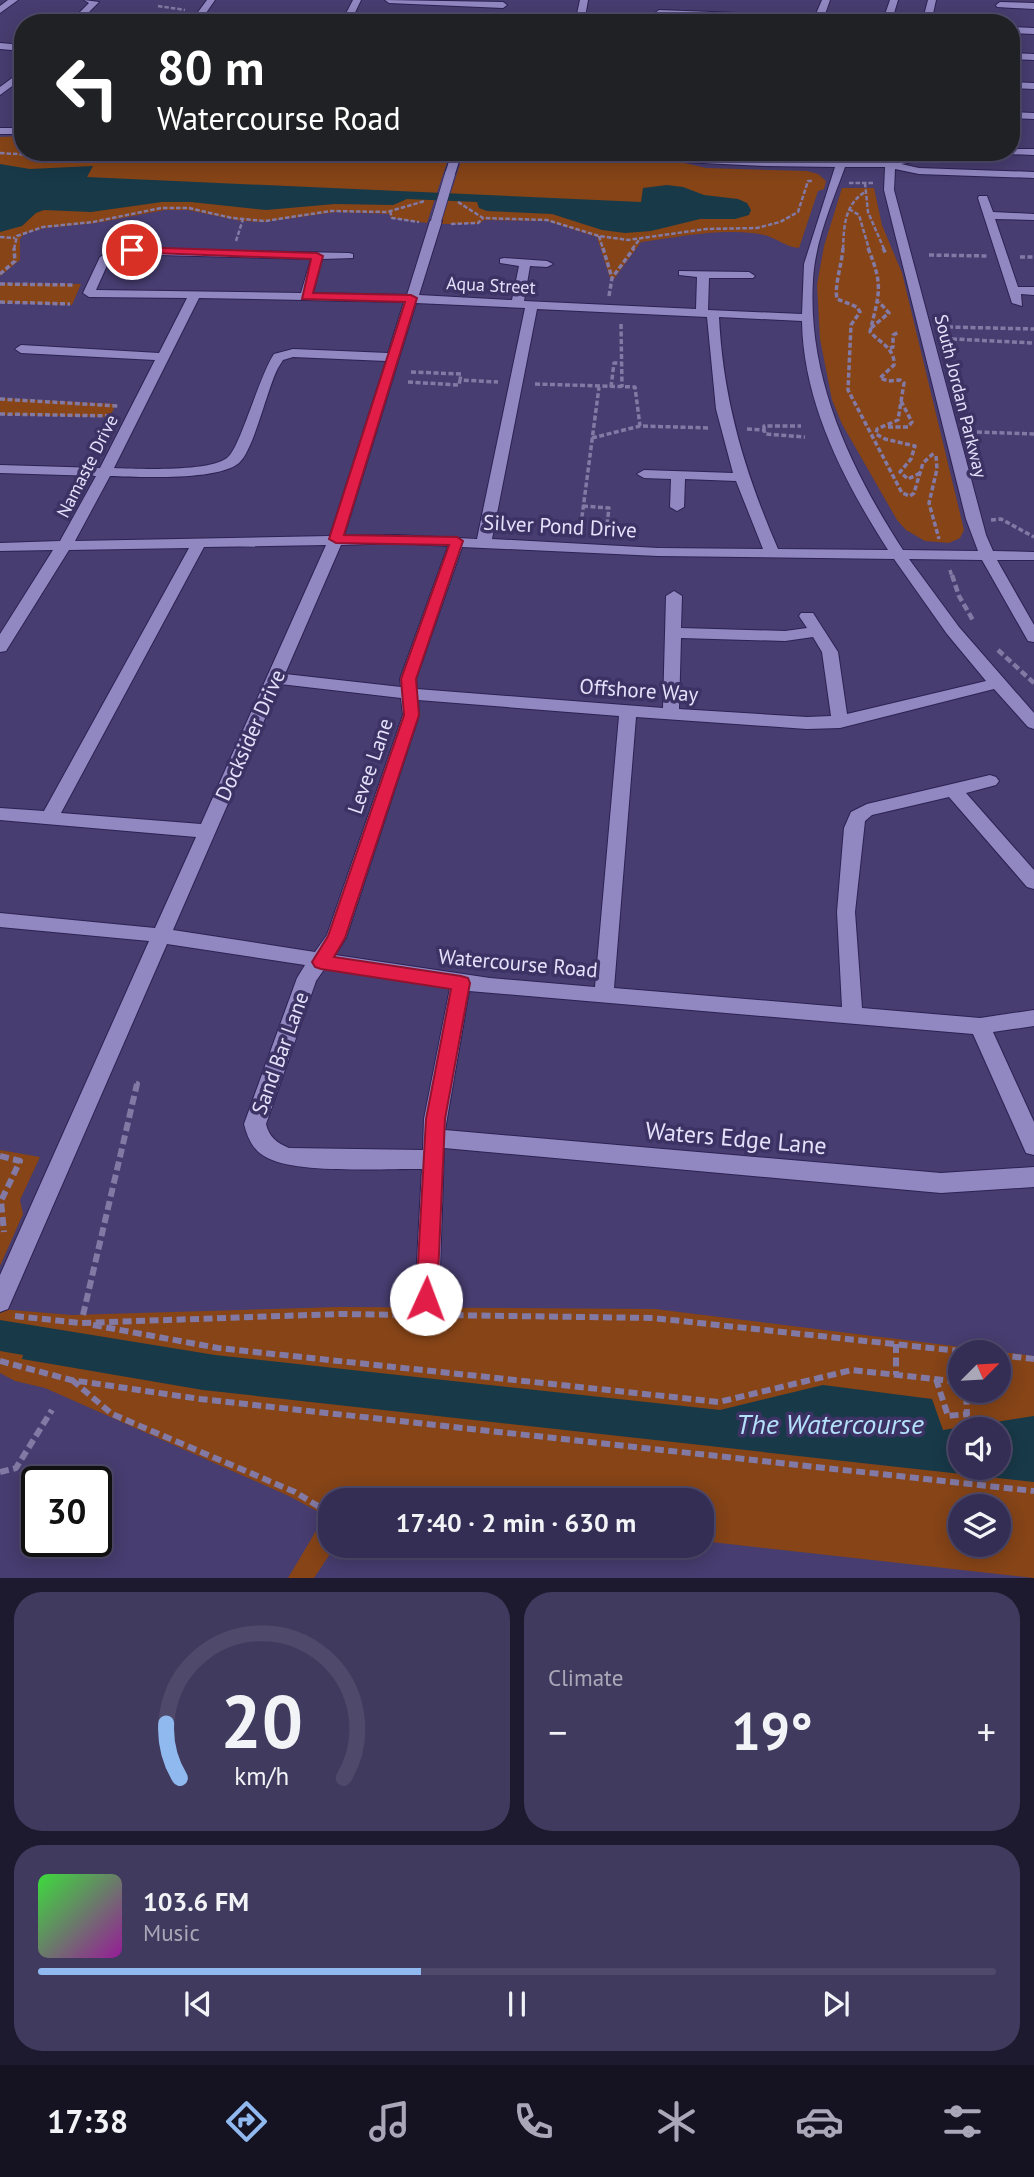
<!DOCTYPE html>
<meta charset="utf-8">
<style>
:root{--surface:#352e54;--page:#403a5e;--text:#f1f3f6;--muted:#aaa8b8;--line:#4f4a6b;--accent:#90b9f0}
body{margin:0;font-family:"PT Sans",sans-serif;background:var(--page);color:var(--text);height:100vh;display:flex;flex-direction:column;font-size:26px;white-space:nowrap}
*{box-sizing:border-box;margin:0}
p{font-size:23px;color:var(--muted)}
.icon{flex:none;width:38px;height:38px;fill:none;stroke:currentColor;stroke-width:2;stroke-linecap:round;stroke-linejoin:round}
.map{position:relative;height:1578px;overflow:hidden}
.panel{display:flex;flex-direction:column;gap:14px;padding:14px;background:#1d192e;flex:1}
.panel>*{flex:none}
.hud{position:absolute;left:14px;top:14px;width:1006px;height:147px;border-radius:28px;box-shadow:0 4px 18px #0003,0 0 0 2px var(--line);background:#202124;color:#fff;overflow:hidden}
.needle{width:46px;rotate:66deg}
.tools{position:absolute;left:948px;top:1340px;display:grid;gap:14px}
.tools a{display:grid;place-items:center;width:63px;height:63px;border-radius:50%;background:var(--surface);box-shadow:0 4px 18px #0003,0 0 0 2px var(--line);font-size:35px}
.speed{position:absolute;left:21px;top:1466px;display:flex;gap:14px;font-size:35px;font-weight:700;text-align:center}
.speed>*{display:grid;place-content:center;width:91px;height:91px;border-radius:50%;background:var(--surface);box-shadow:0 4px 18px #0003,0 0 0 2px var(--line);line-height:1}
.speed .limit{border:4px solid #111;border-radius:10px;background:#fff;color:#111}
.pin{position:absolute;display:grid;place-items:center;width:60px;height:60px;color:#fff;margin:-30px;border:4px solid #fff;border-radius:50%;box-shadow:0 2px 7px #0007}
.me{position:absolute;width:77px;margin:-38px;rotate:2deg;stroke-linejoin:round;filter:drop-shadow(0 0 5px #0008)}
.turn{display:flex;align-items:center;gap:24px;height:147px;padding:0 28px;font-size:32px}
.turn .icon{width:91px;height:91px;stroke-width:2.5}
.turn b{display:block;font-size:49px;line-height:60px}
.big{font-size:52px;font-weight:700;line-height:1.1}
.panel .tile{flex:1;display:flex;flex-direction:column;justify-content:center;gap:10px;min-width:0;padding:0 24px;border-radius:28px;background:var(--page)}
.panel .dial{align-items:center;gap:0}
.dial svg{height:182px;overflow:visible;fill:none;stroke:var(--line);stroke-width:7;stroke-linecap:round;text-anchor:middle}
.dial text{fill:var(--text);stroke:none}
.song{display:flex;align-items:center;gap:21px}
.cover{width:84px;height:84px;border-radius:10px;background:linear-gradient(135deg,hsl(120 70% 55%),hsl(300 70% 35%))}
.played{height:7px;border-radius:4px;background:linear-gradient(90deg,var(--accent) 40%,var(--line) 40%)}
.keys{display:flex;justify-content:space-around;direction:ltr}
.heat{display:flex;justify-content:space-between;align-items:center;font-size:38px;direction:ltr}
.panel .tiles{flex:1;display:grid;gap:14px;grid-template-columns:1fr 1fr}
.tile:last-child{grid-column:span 2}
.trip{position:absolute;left:318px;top:1488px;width:396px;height:70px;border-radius:28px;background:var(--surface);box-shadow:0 4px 18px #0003,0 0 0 2px var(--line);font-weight:700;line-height:70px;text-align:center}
.tab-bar{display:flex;height:112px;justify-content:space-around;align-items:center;background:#151222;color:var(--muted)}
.tab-bar .icon{width:49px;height:49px}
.tab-bar .active{color:var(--accent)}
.tab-bar b{font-size:32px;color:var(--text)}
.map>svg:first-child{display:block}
</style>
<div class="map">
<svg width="1034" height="1579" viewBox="0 0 1034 1579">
<rect width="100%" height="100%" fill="#473d70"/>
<!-- green -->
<path fill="#864417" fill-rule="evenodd" d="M 23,136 L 23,152 L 440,152 L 448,159 L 427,223 L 391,218 L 389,214 L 336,212 L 264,222 L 241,221 L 188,210 L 165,210 L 96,223 L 44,228 L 24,234 L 20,239 L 20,260 L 0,276 L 0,137 Z
M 473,154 L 680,162 L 706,168 L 807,171 L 818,174 L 826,181 L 824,189 L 818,191 L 799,248 C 784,247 775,236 759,234 C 718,228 681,237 641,242 L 614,279 L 610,278 L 597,237 L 547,221 L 484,220 L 479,224 L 441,224 L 461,161 Z
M 842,188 L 874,188 L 882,225 L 902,273 L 964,530 L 960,538 L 949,543 L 925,541 L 906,530 L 897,520 L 842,424 L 832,400 L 820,339 L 817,285 L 824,246 Z
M 0,283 L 81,284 L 72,305 L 0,303 Z
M 0,398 L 116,404 L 110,417 L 0,415 Z
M 0,1150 L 40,1157 L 20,1200 L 23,1214 L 0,1266 Z
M 339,1307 L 655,1309 L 1034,1356 L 1034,1578 L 702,1541 L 702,1500 L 331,1500 L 331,1545 L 336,1545 L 314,1578 L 288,1578 L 316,1531 L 328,1517 L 289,1496 L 45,1388 L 15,1381 L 0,1373 L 0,1309 L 72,1315 ZM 961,1353 L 999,1353 L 999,1391 L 961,1391 ZM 961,1430 L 999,1430 L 999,1468 L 961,1468 ZM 961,1507 L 999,1507 L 999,1545 L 961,1545 Z"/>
<!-- water -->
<path fill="#183948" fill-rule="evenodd" d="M 0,164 L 30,169 L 93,166 L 87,177 L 641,202 L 643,188 L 667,185 L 683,187 L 704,195 L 738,199 L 747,203 L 751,210 L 749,215 L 735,219 L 700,219 L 651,231 L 625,233 L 602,230 L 552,214 L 487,211 L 479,208 L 477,202 L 407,199 L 393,205 L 335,204 L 266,210 L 191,202 L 162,202 L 91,212 L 44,210 L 36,213 L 22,226 L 0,232 Z
M 0,1320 L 215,1355 L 720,1410 L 823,1385 L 932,1399 L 943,1430 L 1034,1416 L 1034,1482 L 203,1390 L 22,1359 L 23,1355 L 0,1351 ZM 961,1430 L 999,1430 L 999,1468 L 961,1468 Z"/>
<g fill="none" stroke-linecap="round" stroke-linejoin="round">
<!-- minor casing -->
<g stroke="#2d2253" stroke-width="2">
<path id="minor" d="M 8,0 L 18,0 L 0,13 L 0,6 Z
M 84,0 L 99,2 L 78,23 L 69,23 L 89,3 Z
M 207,0 L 215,0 L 199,23 L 190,23 Z
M 353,0 L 361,0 L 350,23 L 341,23 Z
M 385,0 L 503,2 L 507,5 L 503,8 L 389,3 Z
M 580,0 L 588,0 L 584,23 L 575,23 Z
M 822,0 L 830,0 L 824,17 L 855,23 L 659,16 L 655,13 L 659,10 L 815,16 Z
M 890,0 L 898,0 L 891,23 L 882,23 Z
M 928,0 L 936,0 L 931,23 L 922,23 Z
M 1000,2 L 1034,3 L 1034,9 L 997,7 L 996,5 Z
M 223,19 L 237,23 L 219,23 Z
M 1012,27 L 1034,28 L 1034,34 L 1012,33 Z
M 0,43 L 23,45 L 23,51 L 0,49 Z
M 1012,53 L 1034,54 L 1034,60 L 1012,59 Z
M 23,70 L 23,78 L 0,95 L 0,87 Z
M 1012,82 L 1034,83 L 1034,89 L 1012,88 Z
M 1012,112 L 1034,113 L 1034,119 L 1012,118 Z
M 0,128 L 23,128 L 23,134 L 0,134 Z
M 1012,149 L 1034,149 L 1034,155 L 1008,154 L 1007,152 L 1012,152 Z
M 452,152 L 462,152 L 455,174 L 450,177 L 445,174 Z
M 536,152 L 837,160 L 840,152 L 850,152 L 847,161 L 885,161 L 886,152 L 896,152 L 896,159 L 934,152 L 974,152 L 901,164 L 919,168 L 1034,172 L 1034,178 L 919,174 L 895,169 L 894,190 L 986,535 L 993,551 L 1034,552 L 1034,560 L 997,560 L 1034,625 L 1034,642 L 1028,641 L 982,560 L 909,559 L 959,627 L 1034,713 L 1034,729 L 1028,727 L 994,689 L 840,728 L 807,729 L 636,717 L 614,988 L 842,1007 L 837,912 L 844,828 L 851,812 L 867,804 L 990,775 L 996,777 L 999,781 L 996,785 L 966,793 L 1034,870 L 1034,889 L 1027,887 L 949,797 L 872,815 L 865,821 L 855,912 L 862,1008 L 980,1018 L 1034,1010 L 1034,1026 L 993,1032 L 1034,1122 L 1034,1155 L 1026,1153 L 973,1034 L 469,991 L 445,1130 L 941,1173 L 1034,1167 L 1034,1187 L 941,1193 L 444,1148 L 439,1299 L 435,1307 L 427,1310 L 419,1307 L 415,1299 L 422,1169 C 384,1168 293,1175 264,1156 C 252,1149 247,1136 244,1124 L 297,978 L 305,965 L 167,944 L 8,1309 L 0,1312 L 0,1275 L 149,941 L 0,927 L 0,913 L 155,928 L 196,837 L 0,820 L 0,808 L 44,811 L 189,548 L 69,550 L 6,651 L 0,652 L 0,634 L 53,550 L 0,551 L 0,543 L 60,541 L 96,476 L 0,473 L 0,465 L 100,468 L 155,360 L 21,353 L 15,349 L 21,345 L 159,353 L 187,298 L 89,297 L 83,293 L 100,257 L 116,249 L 349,253 L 353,254 L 353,258 L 322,259 L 313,293 L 407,295 L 430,221 L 436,218 L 442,221 L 419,295 L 512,300 L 519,266 L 500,263 L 500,259 L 504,258 L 547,261 L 553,264 L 547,267 L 530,266 L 524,301 L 696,309 L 697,277 L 679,275 L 679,271 L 749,272 L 755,276 L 753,278 L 709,278 L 708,310 L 802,314 L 804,264 L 835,167 L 765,166 L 541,155 ZM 845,167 L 885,167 L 884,190 L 966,519 L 978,551 L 903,550 C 851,470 807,378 813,280 C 815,241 832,203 845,167 ZM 122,254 L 311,259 L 301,293 L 96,290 L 109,261 ZM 199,298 L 404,302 L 388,353 L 293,349 L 274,354 C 259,376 240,449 227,458 C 209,472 138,469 114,468 ZM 416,303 L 525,308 L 477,539 L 397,535 L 344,536 ZM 537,309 L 707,317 L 716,409 L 733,473 L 644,470 L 637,474 L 644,478 L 671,479 L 670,507 L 677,511 L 684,507 L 685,479 L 736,481 L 763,549 L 658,548 L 492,539 ZM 719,317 L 802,321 C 803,403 845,483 888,550 L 778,549 C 745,473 723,400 719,317 ZM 293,357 L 386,361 L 330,536 L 75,541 L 110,476 C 138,477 218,481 239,463 C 254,450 267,389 278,368 L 283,360 ZM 397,543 L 448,546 L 400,679 L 401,687 L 285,674 L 341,545 ZM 326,545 L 201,824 L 61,813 L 204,547 ZM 462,547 L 658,556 L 894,559 L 947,634 L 986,681 L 847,714 L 838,652 L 813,613 L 801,613 L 799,616 L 807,628 L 785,631 L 681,628 L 682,596 L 674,591 L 666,596 L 663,708 L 417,689 L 416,679 ZM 813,637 L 822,652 L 831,716 L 807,717 L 679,709 L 681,638 L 785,641 ZM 280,684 L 401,698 L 403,715 L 327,935 L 315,952 L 173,930 ZM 418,700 L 619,716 L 595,987 L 490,978 L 335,955 L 346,938 L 419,715 ZM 325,968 L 450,988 L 424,1119 L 423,1150 L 289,1148 C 277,1143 269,1137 266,1124 L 316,981 Z
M 979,196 L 987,196 L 993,212 L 1034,214 L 1034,220 L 995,219 L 1018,287 L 1034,287 L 1034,295 L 1021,294 L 1022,306 L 1012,303 L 978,198 Z"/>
</g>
<!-- path-far3 -->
<path stroke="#827aa4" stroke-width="2.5" stroke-dasharray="4.5 2" stroke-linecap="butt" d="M 158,6 L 185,10
M 0,153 L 47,156 L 69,152
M 849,183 L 875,183
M 865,183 L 868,212 L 884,249
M 458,202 L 483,218 L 547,220 L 599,236 L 628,240 L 706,229 L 757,228 L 780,222 L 798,212 L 808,181 L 812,181
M 849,209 L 859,215 L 869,249
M 390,211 L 392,218 L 419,222
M 451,224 L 478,223 L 483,218
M 599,236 L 603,249
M 0,237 L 15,238
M 236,241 L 243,219
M 14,249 L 17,236 L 43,227 L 93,222 L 161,208 L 189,208 L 232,218 L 265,221 L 331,211 L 387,212 L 425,201
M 632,249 L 639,240
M 843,249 C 844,227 844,205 865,192"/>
<!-- path-far2 -->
<path stroke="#827aa4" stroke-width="3.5" stroke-dasharray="5 2.5" stroke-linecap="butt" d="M 603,248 L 612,278
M 843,248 C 842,264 834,286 837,299 L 857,307 L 860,312 L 851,325 L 848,390 L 902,493 L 910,496 L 914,493 L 923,463 L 935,452
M 868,248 C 884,287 879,293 870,332 C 880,343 895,348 894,365 L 880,378 L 888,381 L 900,380 L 904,383 L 898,420 L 877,429 L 876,434 L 885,439 L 915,446 L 911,459 L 900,472 L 908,479 L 920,473
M 883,248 L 886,254
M 929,255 L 987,256
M 1020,257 L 1034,257
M 0,274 L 15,261 L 14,248
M 0,284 L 75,285
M 609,296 L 612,278 L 634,248
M 0,302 L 70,304
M 621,324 L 622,387
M 948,327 L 1034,329
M 871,328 L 889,313 L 879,302
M 952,339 L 1034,343
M 890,348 L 893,347 L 893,335 L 899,332
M 411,372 L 461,374 L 460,380
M 408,382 L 459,385 L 460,380 L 498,382
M 535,384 L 635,387 L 640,426
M 611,387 L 614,363 L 621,363
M 0,399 L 118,406
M 0,414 L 112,416
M 888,427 L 908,427 L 912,422 L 901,401
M 747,429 L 764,430 L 765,434 L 805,437
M 764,430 L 764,426 L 801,426
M 977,432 L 1034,434
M 592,438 L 640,426 L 710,428
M 936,456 L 937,469 L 929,503 L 939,539
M 583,506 L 609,508 L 606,533
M 991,520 L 1001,519 L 1034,537
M 580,532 L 599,387
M 950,570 L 952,577"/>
<!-- path-far1 -->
<path stroke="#827aa4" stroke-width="4.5" stroke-dasharray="7 3.5" stroke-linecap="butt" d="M 952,575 L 959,596 L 974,622
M 998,650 L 1034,683"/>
<!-- path -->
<path stroke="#827aa4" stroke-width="6" stroke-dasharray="9 4.5" stroke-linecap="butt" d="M 0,1156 L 20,1161 L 1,1201 L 4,1232
M 83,1315 L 137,1084 L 133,1083
M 441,1315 L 653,1318 L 977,1353
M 15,1316 L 81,1323 L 339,1314 L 411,1315
M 93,1325 L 218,1348 L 719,1402 L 852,1370 L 961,1382
M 896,1344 L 896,1375
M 999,1355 L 1034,1359
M 0,1361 L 71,1380 L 200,1399 L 1034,1491
M 936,1379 L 948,1416 L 967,1414 L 966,1391
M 72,1380 L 112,1414 L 295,1492 L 331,1514
M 0,1472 L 16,1468 L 52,1410"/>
<!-- minor -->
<use href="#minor" fill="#9188c2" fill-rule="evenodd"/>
<!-- minor-bridge casing -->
<g stroke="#2d2253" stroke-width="11" stroke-linecap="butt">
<path id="minor-bridge" d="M 436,221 L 450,174"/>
</g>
<!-- minor-bridge -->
<use href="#minor-bridge" stroke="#9188c2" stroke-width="10"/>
</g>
<!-- route -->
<path fill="#e11d48" stroke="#92132f" stroke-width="2" d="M 132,247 L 317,253 L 323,256 L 313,293 L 411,295 L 417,298 L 344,535 L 457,537 L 463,541 L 416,679 L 419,715 L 345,938 L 334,957 L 461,976 L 468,978 L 470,983 L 445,1119 L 437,1299 L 434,1306 L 426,1309 L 419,1306 L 416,1299 L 426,1119 L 451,989 L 321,969 L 315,967 L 312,962 L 328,936 L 404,715 L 401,679 L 449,545 L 336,543 L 329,539 L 405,302 L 302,299 L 311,259 L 128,252 L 128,248 Z"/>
<g text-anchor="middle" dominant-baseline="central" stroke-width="7" stroke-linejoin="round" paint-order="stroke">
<!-- far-street labels -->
<g font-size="18" fill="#e4e1fb" stroke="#3c3264">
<text transform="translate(491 285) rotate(3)">Aqua Street</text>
<text transform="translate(961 396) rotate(76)">South Jordan Parkway</text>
<text transform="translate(87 466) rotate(-63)">Namaste Drive</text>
</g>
<!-- street labels -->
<g font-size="21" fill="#e4e1fb" stroke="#3c3264">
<text transform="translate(560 526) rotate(3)">Silver Pond Drive</text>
<text transform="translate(639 690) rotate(4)">Offshore Way</text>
<text transform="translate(250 735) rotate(-66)">Docksider Drive</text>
<text transform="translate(370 766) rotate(-71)">Levee Lane</text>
<text transform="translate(518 963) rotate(5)">Watercourse Road</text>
<text transform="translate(280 1053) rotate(-70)">Sand Bar Lane</text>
</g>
<!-- near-street labels -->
<g font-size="24" fill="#e4e1fb" stroke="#3c3264">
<text transform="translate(736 1138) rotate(5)">Waters Edge Lane</text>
</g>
<!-- near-water labels -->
<g font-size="28" font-style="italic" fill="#b3e1fa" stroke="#3c3264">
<text x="830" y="1423">The Watercourse</text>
</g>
</g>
</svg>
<div class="tools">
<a><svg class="needle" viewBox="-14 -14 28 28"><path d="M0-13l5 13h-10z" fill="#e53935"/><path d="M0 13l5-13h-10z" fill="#aaa8b8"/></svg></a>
<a><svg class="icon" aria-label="sound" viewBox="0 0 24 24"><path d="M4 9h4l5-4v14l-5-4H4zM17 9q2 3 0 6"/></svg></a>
<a><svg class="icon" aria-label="layers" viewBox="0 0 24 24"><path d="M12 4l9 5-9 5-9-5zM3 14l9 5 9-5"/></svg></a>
</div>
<div class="speed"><div class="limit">30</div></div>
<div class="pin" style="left:132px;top:250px;background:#d93025"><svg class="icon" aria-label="arrive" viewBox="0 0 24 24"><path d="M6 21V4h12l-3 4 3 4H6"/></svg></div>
<svg class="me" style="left:426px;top:1299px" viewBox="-20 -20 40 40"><circle r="19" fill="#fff"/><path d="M0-13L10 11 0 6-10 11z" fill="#e11d48"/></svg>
<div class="trip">17:40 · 2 min · 630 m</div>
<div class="hud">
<div class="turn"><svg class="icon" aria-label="left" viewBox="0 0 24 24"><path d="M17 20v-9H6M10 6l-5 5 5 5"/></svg><div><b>80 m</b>Watercourse Road</div></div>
</div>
</div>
<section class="panel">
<div class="tiles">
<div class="tile dial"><svg viewBox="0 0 100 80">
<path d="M14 69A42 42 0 1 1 86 69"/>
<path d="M14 69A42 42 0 0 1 8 45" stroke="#90b9f0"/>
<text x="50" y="56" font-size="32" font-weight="700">20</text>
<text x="50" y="72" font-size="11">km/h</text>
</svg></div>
<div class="tile"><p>Climate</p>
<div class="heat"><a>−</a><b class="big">19°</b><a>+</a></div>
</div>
<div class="tile">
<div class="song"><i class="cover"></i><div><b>103.6 FM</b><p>Music</p></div></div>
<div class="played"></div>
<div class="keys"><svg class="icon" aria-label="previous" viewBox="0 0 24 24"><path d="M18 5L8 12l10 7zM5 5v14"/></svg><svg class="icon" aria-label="pause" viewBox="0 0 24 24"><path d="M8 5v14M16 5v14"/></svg><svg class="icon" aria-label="next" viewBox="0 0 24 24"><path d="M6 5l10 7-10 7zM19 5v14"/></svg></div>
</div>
</div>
</section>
<nav class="tab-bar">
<b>17:38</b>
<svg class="icon active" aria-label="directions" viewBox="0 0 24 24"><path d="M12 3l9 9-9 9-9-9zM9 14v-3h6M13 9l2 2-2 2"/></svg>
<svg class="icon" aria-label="music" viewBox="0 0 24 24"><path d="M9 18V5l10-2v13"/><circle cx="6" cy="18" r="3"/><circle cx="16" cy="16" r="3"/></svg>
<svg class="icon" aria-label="phone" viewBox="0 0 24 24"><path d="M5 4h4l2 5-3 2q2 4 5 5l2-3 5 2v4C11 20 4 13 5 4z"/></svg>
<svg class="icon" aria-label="climate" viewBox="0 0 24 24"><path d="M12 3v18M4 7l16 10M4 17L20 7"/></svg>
<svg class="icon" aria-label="car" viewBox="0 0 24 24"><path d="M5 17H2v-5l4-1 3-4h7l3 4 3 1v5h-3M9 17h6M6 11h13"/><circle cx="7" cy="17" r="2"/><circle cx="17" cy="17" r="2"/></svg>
<svg class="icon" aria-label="filters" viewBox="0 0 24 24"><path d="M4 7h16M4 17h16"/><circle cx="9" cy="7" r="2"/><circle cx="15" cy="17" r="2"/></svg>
</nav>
